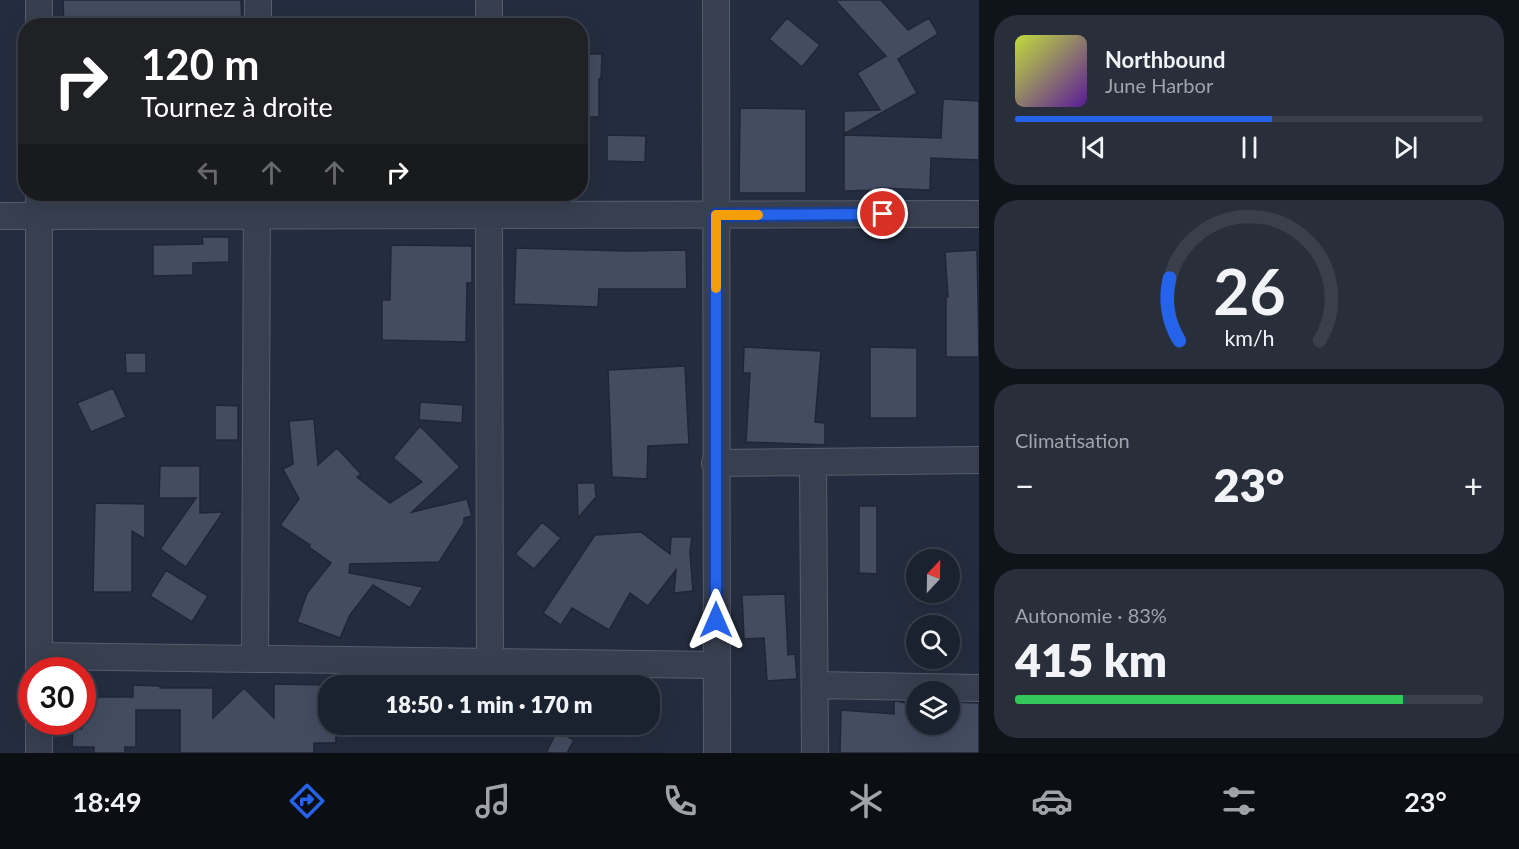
<!DOCTYPE html>
<html lang="fr">
<meta charset="utf-8">
<style>
:root{--surface:#1b222f;--page:#282f3b;--text:#f1f3f6;--muted:#a0a4aa;--line:#393f4b;--accent:#2563eb}
body{margin:0;font-family:Lato,sans-serif;background:var(--page);color:var(--text);height:100vh;display:flex;flex-direction:column;font-size:22px;white-space:nowrap}
*{box-sizing:border-box;margin:0}
p{font-size:20px;color:var(--muted)}
.icon{flex:none;width:33px;height:33px;fill:none;stroke:currentColor;stroke-width:2;stroke-linecap:round;stroke-linejoin:round}
.map{position:relative;flex:1;overflow:hidden}
.side{display:flex;flex-direction:column;gap:15px;padding:15px;background:#0f131a;width:540px}
.side>*{flex:none}
.top-card{position:absolute;left:18px;top:18px;width:570px;height:183px;border-radius:24px;box-shadow:0 6px 24px #0002,0 0 0 2px var(--line);background:#202124;color:#fff;overflow:hidden}
.needle{width:39px;rotate:22deg}
.buttons{position:absolute;left:906px;top:549px;display:grid;gap:12px}
.buttons a{display:grid;place-items:center;width:54px;height:54px;border-radius:50%;background:var(--surface);box-shadow:0 6px 24px #0002,0 0 0 2px var(--line);font-size:30px}
.speed{position:absolute;left:18px;top:657px;display:flex;gap:12px;font-size:30px;font-weight:700;text-align:center}
.speed>*{display:grid;place-content:center;width:78px;height:78px;border-radius:50%;background:var(--surface);box-shadow:0 6px 24px #0002,0 0 0 2px var(--line);line-height:1}
.speed .limit{border:9px solid #d22;background:#fff;color:#111}
.pin{position:absolute;display:grid;place-items:center;width:51px;height:51px;color:#fff;margin:-26px;border:3px solid #fff;border-radius:50%;box-shadow:0 2px 6px #0007}
.me{position:absolute;width:66px;margin:-33px;rotate:0deg;stroke-linejoin:round;filter:drop-shadow(0 0 4px #0008)}
.turn{display:flex;align-items:center;gap:21px;height:126px;padding:0 24px;font-size:27px}
.turn .icon{width:78px;height:78px;stroke-width:2.5}
.turn b{display:block;font-size:42px;line-height:51px}
.lanes{display:flex;align-items:center;height:57px;padding:0 24px;background:#0003;justify-content:center;gap:30px;direction:ltr}
.lanes .off{opacity:.35}
.big{font-size:45px;font-weight:800;line-height:1.1}
.side .card{flex:1;display:flex;flex-direction:column;justify-content:center;gap:9px;min-width:0;padding:0 21px;border-radius:24px;background:var(--page)}
.side .dial{align-items:center;gap:0}
.dial svg{height:156px;overflow:visible;fill:none;stroke:var(--line);stroke-width:7;stroke-linecap:round;text-anchor:middle}
.dial text{fill:var(--text);stroke:none}
.song{display:flex;align-items:center;gap:18px}
.cover{width:72px;height:72px;border-radius:9px;background:linear-gradient(135deg,hsl(70 70% 55%),hsl(270 70% 35%))}
.played{height:6px;border-radius:3px;background:linear-gradient(90deg,var(--accent) 55%,var(--line) 55%)}
.keys{display:flex;justify-content:space-around;direction:ltr}
.heat{display:flex;justify-content:space-between;align-items:center;font-size:33px;direction:ltr}
.charge{height:9px;border-radius:4px;background:linear-gradient(90deg,#34c759 83%,var(--line) 0)}
.trip{position:absolute;left:318px;top:675px;width:342px;height:60px;border-radius:24px;background:var(--surface);box-shadow:0 6px 24px #0002,0 0 0 2px var(--line);font-weight:800;line-height:60px;text-align:center}
.menu{display:flex;height:96px;justify-content:space-around;align-items:center;background:#0b0e13;color:var(--muted)}
.menu .icon{width:42px;height:42px}
.menu .selected{color:var(--accent)}
.menu b{font-size:27px;color:var(--text)}
main{display:flex;flex:1;min-height:0}
.map>svg:first-child{display:block}
</style>
<main>
<div class="map">
<svg width="979" height="753" viewBox="0 0 979 753">
<rect width="100%" height="100%" fill="#242d3f"/>
<!-- building -->
<path fill="#434c61" stroke="#1f2636" stroke-width="1.5" d="M 63,0 L 241,0 L 242,26 L 64,26 Z
M 835,0 L 881,0 L 908,30 L 929,18 L 938,34 L 898,59 L 917,93 L 844,134 L 844,111 L 880,110 L 857,73 L 886,56 Z
M 787,18 L 820,45 L 802,67 L 769,39 Z
M 580,54 L 602,54 L 601,79 L 599,79 L 599,117 L 580,117 Z
M 943,99 L 979,101 L 979,160 L 931,158 L 930,190 L 877,188 L 877,190 L 844,191 L 844,135 L 941,138 Z
M 740,108 L 806,109 L 806,193 L 739,193 Z
M 607,135 L 646,136 L 645,162 L 607,161 Z
M 202,237 L 229,237 L 229,262 L 193,263 L 193,275 L 153,276 L 153,245 L 203,244 Z
M 391,245 L 472,246 L 472,283 L 467,283 L 466,342 L 382,340 L 382,300 L 390,300 Z
M 516,248 L 626,251 L 686,250 L 687,289 L 599,289 L 598,307 L 514,304 Z
M 977,250 L 979,357 L 946,357 L 946,297 L 948,297 L 945,252 Z
M 744,347 L 821,351 L 815,422 L 825,423 L 825,445 L 746,442 L 750,373 L 743,373 Z
M 870,347 L 917,348 L 917,418 L 870,418 Z
M 125,353 L 146,353 L 146,373 L 126,373 Z
M 685,366 L 689,444 L 648,446 L 647,479 L 612,477 L 608,370 Z
M 113,388 L 126,417 L 91,432 L 77,403 Z
M 420,402 L 463,405 L 462,423 L 419,420 Z
M 215,405 L 238,406 L 238,440 L 215,440 Z
M 314,419 L 318,465 L 337,448 L 361,474 L 357,477 L 390,503 L 422,482 L 393,458 L 420,426 L 460,467 L 412,512 L 467,499 L 472,516 L 464,518 L 464,523 L 439,562 L 350,564 L 349,573 L 423,587 L 410,608 L 373,585 L 350,615 L 340,638 L 297,622 L 307,593 L 331,563 L 309,547 L 310,545 L 280,525 L 299,499 L 283,469 L 293,464 L 289,421 Z
M 160,466 L 200,466 L 200,513 L 223,512 L 186,567 L 160,549 L 196,498 L 159,498 Z
M 577,483 L 595,483 L 596,497 L 578,518 Z
M 95,503 L 145,504 L 145,539 L 132,531 L 132,592 L 93,592 Z
M 859,506 L 877,506 L 877,574 L 859,573 Z
M 542,522 L 561,538 L 534,569 L 515,554 Z
M 641,532 L 670,554 L 671,537 L 692,537 L 690,552 L 693,591 L 674,593 L 676,570 L 648,606 L 630,593 L 609,630 L 572,608 L 561,625 L 543,613 L 595,535 Z
M 166,570 L 208,596 L 192,622 L 150,596 Z
M 785,594 L 788,655 L 795,654 L 797,679 L 767,681 L 764,638 L 744,639 L 742,595 Z
M 274,684 L 328,685 L 328,724 L 336,724 L 336,743 L 314,743 L 314,753 L 180,753 L 180,710 L 136,710 L 136,747 L 125,747 L 125,753 L 94,753 L 94,747 L 72,747 L 73,729 L 82,729 L 82,697 L 133,697 L 133,685 L 160,686 L 160,688 L 213,688 L 213,718 L 244,688 L 274,718 Z
M 894,701 L 902,702 L 916,706 L 916,724 L 950,724 L 950,702 L 979,703 L 979,753 L 840,753 L 841,710 L 894,714 Z
M 557,731 L 574,740 L 567,753 L 546,753 Z"/>
<g fill="none" stroke-linecap="round" stroke-linejoin="round">
<!-- street casing -->
<g stroke="#565d6d" stroke-width="28">
<path id="street" d="M 489,0 L 489,26
M 716,0 L 717,753
M 39,26 L 39,0
M 258,26 L 258,0
M 489,194 L 490,662
M 0,216 L 979,214
M 813,462 L 815,753
M 715,463 L 979,460
M 39,656 L 716,665
M 255,659 L 257,194
M 39,670 L 39,194
M 815,685 L 979,688
M 39,753 L 39,722"/>
</g>
<!-- street -->
<use href="#street" stroke="#383f4f" stroke-width="26"/>
</g>
<g fill="none" stroke-linecap="round" stroke-linejoin="round">
<!-- route casing -->
<g stroke="#184099" stroke-width="15">
<path id="route" d="M 716,620 L 716,215 L 883,214"/>
</g>
<!-- route -->
<use href="#route" stroke="#2563eb" stroke-width="10"/>
<!-- slow -->
<path stroke="#f59e0b" stroke-width="10" d="M 716,288 L 716,215 L 758,215"/>
</g>
</svg>
<div class="buttons">
<a><svg class="needle" viewBox="-14 -14 28 28"><path d="M0-13l5 13h-10z" fill="#e53935"/><path d="M0 13l5-13h-10z" fill="#a0a4aa"/></svg></a>
<a><svg class="icon" aria-label="search" viewBox="0 0 24 24"><circle cx="10" cy="10" r="6"/><path d="M15 15l6 6"/></svg></a>
<a><svg class="icon" aria-label="layers" viewBox="0 0 24 24"><path d="M12 4l9 5-9 5-9-5zM3 14l9 5 9-5"/></svg></a>
</div>
<div class="speed"><div class="limit">30</div></div>
<div class="pin" style="left:883px;top:214px;background:#d93025"><svg class="icon" aria-label="arrive" viewBox="0 0 24 24"><path d="M6 21V4h12l-3 4 3 4H6"/></svg></div>
<svg class="me" style="left:716px;top:620px" viewBox="-20 -20 40 40"><path d="M0-17L14 15 0 8-14 15z" fill="#2563eb" stroke="#fff" stroke-width="4"/></svg>
<div class="trip">18:50 · 1 min · 170 m</div>
<div class="top-card">
<div class="turn"><svg class="icon" aria-label="right" viewBox="0 0 24 24"><path d="M7 20v-9h11M14 6l5 5-5 5"/></svg><div><b>120 m</b>Tournez à droite</div></div>
<div class="lanes"><svg class="icon off" aria-label="left" viewBox="0 0 24 24"><path d="M17 20v-9H6M10 6l-5 5 5 5"/></svg><svg class="icon off" aria-label="ahead" viewBox="0 0 24 24"><path d="M12 20V5M6 11l6-6 6 6"/></svg><svg class="icon off" aria-label="ahead" viewBox="0 0 24 24"><path d="M12 20V5M6 11l6-6 6 6"/></svg><svg class="icon" aria-label="right" viewBox="0 0 24 24"><path d="M7 20v-9h11M14 6l5 5-5 5"/></svg></div>
</div>
</div>
<section class="side">
<div class="card">
<div class="song"><i class="cover"></i><div><b>Northbound</b><p>June Harbor</p></div></div>
<div class="played"></div>
<div class="keys"><svg class="icon" aria-label="previous" viewBox="0 0 24 24"><path d="M18 5L8 12l10 7zM5 5v14"/></svg><svg class="icon" aria-label="pause" viewBox="0 0 24 24"><path d="M8 5v14M16 5v14"/></svg><svg class="icon" aria-label="next" viewBox="0 0 24 24"><path d="M6 5l10 7-10 7zM19 5v14"/></svg></div>
</div>
<div class="card dial"><svg viewBox="0 0 100 80">
<path d="M14 69A42 42 0 1 1 86 69"/>
<path d="M14 69A42 42 0 0 1 9 37" stroke="#2563eb"/>
<text x="50" y="56" font-size="32" font-weight="700">26</text>
<text x="50" y="72" font-size="11">km/h</text>
</svg></div>
<div class="card"><p>Climatisation</p>
<div class="heat"><a>−</a><b class="big">23°</b><a>+</a></div>
</div>
<div class="card"><p>Autonomie · 83%</p><b class="big">415 km</b><div class="charge"></div></div>
</section>
</main>
<nav class="menu">
<b>18:49</b>
<svg class="icon selected" aria-label="directions" viewBox="0 0 24 24"><path d="M12 3l9 9-9 9-9-9zM9 14v-3h6M13 9l2 2-2 2"/></svg>
<svg class="icon" aria-label="music" viewBox="0 0 24 24"><path d="M9 18V5l10-2v13"/><circle cx="6" cy="18" r="3"/><circle cx="16" cy="16" r="3"/></svg>
<svg class="icon" aria-label="phone" viewBox="0 0 24 24"><path d="M5 4h4l2 5-3 2q2 4 5 5l2-3 5 2v4C11 20 4 13 5 4z"/></svg>
<svg class="icon" aria-label="climate" viewBox="0 0 24 24"><path d="M12 3v18M4 7l16 10M4 17L20 7"/></svg>
<svg class="icon" aria-label="car" viewBox="0 0 24 24"><path d="M5 17H2v-5l4-1 3-4h7l3 4 3 1v5h-3M9 17h6M6 11h13"/><circle cx="7" cy="17" r="2"/><circle cx="17" cy="17" r="2"/></svg>
<svg class="icon" aria-label="filters" viewBox="0 0 24 24"><path d="M4 7h16M4 17h16"/><circle cx="9" cy="7" r="2"/><circle cx="15" cy="17" r="2"/></svg>
<b>23°</b>
</nav>
